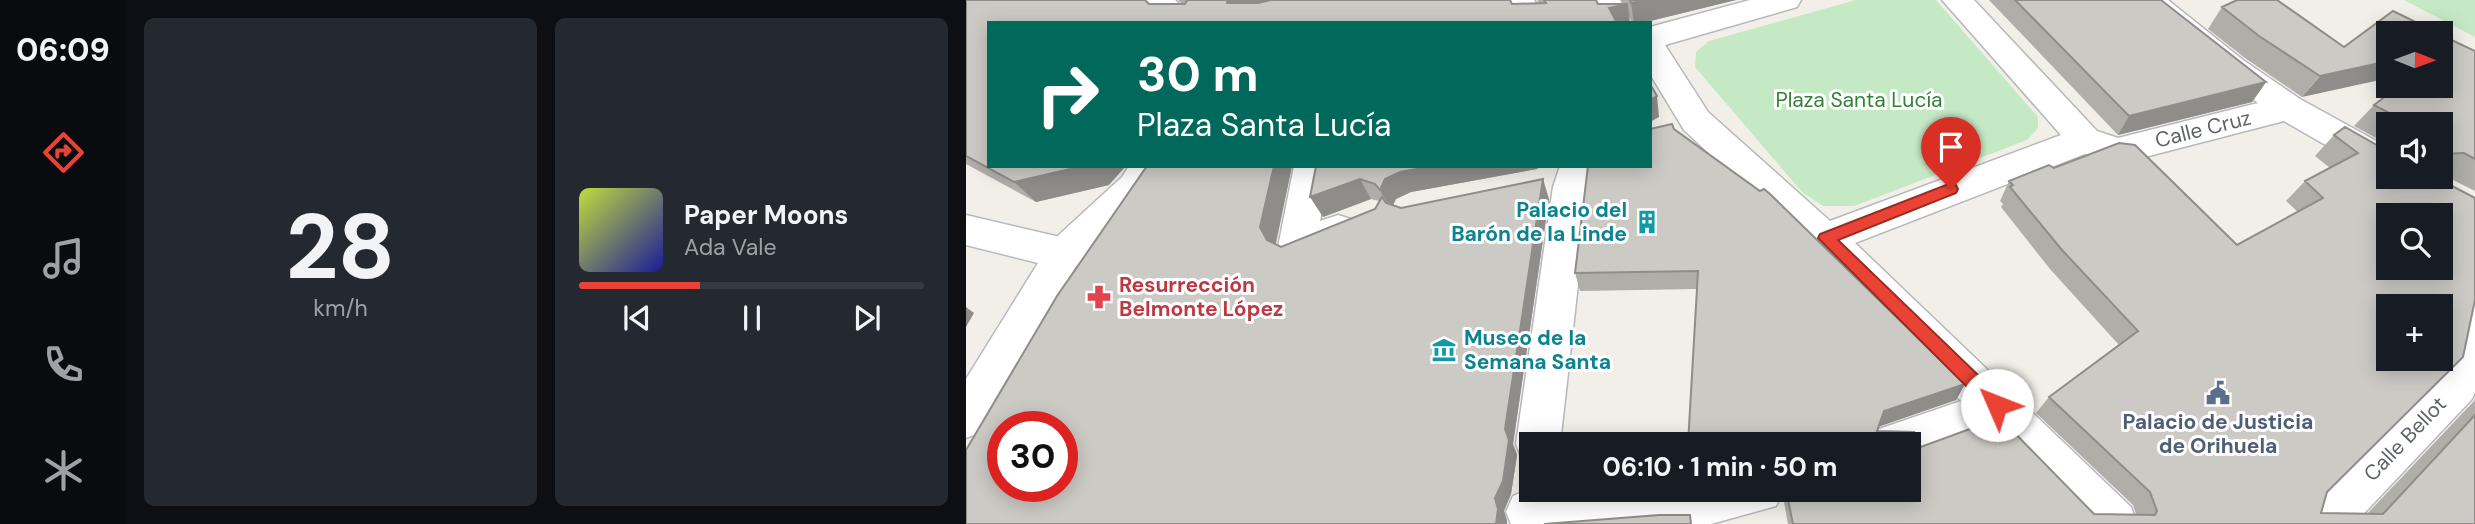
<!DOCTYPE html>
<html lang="es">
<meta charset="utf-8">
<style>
:root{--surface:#171b24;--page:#242831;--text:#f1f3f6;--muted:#9ea1a6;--line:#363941;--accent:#ea4335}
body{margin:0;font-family:"DM Sans",sans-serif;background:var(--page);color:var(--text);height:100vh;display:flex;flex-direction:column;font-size:26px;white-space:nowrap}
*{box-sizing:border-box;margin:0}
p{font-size:23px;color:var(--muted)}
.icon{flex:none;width:38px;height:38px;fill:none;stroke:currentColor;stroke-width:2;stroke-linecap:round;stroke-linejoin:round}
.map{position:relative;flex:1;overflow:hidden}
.drawer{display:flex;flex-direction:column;gap:18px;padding:18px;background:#0d0f14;width:840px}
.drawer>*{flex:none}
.guide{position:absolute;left:21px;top:21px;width:665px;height:147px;border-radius:0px;box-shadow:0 4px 18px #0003;background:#00695c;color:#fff;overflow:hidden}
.needle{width:46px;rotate:91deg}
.buttons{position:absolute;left:1410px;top:21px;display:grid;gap:14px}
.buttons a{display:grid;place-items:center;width:77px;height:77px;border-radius:0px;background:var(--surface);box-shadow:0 4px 18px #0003;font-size:35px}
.speed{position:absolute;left:21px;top:411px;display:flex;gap:14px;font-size:35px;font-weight:700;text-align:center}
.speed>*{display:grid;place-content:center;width:91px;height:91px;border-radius:50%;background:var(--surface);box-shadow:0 4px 18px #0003;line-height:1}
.speed .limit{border:10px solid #d22;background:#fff;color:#111}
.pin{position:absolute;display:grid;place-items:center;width:60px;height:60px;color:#fff;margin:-72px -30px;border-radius:50% 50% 50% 0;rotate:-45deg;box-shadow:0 0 7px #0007}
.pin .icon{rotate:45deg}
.me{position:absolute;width:77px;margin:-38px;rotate:314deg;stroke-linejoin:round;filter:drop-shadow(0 0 5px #0008)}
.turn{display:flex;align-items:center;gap:24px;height:147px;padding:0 35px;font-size:32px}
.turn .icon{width:91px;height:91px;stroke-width:2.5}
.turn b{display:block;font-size:49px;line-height:60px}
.drawer .tile{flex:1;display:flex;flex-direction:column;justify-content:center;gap:10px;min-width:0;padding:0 24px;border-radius:10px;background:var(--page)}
.drawer .dial{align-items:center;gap:0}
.dial b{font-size:91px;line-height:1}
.song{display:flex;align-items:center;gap:21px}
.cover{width:84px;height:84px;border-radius:10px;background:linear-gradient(135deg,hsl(70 70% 55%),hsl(240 70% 35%))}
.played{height:7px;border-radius:4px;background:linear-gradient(90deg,var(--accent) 35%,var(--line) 35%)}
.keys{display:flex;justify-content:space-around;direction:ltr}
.drawer .tiles{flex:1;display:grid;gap:18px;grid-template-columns:repeat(2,1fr)}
.trip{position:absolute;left:553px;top:432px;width:402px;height:70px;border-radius:0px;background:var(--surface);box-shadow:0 4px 18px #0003;font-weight:700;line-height:70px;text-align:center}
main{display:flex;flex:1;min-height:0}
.tab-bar{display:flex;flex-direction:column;width:126px;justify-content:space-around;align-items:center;background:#090b0e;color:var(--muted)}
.tab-bar .icon{width:49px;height:49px}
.tab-bar .on{color:var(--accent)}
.tab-bar b{font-size:32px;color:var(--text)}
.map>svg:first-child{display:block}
</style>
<main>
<nav class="tab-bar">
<b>06:09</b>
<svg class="icon on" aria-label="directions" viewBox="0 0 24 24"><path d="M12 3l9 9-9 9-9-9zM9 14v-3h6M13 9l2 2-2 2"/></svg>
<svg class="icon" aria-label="music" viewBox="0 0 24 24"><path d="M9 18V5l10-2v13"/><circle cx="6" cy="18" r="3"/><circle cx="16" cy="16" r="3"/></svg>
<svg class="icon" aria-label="phone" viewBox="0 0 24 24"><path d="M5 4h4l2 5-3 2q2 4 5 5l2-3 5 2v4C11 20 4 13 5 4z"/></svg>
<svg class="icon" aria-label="climate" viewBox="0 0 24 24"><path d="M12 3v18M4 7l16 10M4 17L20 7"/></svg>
</nav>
<section class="drawer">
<div class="tiles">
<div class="tile dial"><b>28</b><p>km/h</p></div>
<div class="tile">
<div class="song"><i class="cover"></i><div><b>Paper Moons</b><p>Ada Vale</p></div></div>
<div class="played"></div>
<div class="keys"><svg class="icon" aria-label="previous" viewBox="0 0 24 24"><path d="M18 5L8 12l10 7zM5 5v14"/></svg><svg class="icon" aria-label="pause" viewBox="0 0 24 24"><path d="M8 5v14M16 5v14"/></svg><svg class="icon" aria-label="next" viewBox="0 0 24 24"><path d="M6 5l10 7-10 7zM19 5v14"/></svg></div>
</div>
</div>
</section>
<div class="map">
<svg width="1509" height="524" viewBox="0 0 1509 524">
<rect width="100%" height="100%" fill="#f1efe8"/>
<!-- green -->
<path fill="#c5e8c5" d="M 890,0 L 970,0 L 1072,117 L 1072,128 L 1061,140 L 888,206 L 857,206 L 836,192 L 729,67 L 730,52 L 743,41 Z
M 1438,0 L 1509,0 L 1509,37 Z"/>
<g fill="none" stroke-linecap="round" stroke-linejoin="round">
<!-- street casing -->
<g stroke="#b5b8bc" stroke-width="3">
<path id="street" d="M 175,0 L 209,0 L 233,23 L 198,23 Z
M 538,0 L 568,0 L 583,23 L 552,23 Z
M 624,0 L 654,0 L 666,23 L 635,23 Z
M 784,0 L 835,0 L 831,7 L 699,45 L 742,112 L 864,221 L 1095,135 L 976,0 L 1008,0 L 1131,131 L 1152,138 L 1292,103 L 1255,76 L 1172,7 L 1168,0 L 1202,0 L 1277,60 L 1334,99 L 1423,148 L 1423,177 L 1425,177 L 1410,174 L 1318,121 L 1152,164 L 1119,154 L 889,243 L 1165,507 L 1171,524 L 1115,524 L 1024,430 L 943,460 L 943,444 L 907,444 L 913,429 L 995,401 L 865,268 L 718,130 L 684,74 L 684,27 Z
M 163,166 L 199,166 L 182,197 L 112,265 L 98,270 L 84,265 L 79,254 L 84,243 L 156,177 Z
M 328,166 L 364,166 L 354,221 L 372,215 L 385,219 L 391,230 L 385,241 L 331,263 L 318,258 L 312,247 Z
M 594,166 L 630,166 L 623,187 L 594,444 L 565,444 L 565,462 L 556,459 L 550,444 L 587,187 Z
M 1509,285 L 1509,392 L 1506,399 L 1388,524 L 1333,524 L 1339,507 L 1472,375 L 1489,302 L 1495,290 Z
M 563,489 L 565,490 L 817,490 L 810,506 L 745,524 L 545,524 L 540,512 L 547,496 Z"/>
</g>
<!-- secondary casing -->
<g stroke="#b6babf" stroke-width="3">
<path id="secondary" d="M 0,215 L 98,238 L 112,243 L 117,254 L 15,432 L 0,438 L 0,379 L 72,263 L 0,245 Z"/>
</g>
<!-- street -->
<use href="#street" fill="#fff" fill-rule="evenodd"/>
<!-- secondary -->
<use href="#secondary" fill="#fff" fill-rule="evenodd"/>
</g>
<!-- wall -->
<path fill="#afaea9" d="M 0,0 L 183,4 L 216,4 L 212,0 L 302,0 L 300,1 L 546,4 L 573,3 L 571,0 L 630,0 L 632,4 L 657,4 L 655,0 L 770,0 L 676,23 L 667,23 L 663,16 L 23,23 L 143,185 L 70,202 L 0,164 Z
M 1023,0 L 1195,0 L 1300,82 L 1286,102 L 1152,135 Z
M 1256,7 L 1378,47 L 1336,97 L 1279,58 L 1242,29 Z
M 1509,51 L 1509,191 L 1475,174 L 1475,124 L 1423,124 L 1423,145 L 1388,126 L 1408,105 Z
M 708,129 L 999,384 L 990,400 L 913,426 L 911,431 L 948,446 L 952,448 L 1128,514 L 1170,514 L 1167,505 L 1070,413 L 1083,397 L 1153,345 L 1084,269 L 1035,207 L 1037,204 L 1034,201 L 1043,181 L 1088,168 L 1271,245 L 1332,212 L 1320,201 L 1339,181 L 1364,168 L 1349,156 L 1368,135 L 1423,152 L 1361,492 L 1355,513 L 1401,514 L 1508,401 L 1509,398 L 1509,524 L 822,524 L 817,497 L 818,490 L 943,490 L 943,444 L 722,444 L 731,289 L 614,291 L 609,273 Z
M 326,166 L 310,244 L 315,247 L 409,209 L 413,201 L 405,199 L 357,217 L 350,166 L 574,166 L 571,169 L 445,192 L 430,199 L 427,205 L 435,208 L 583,199 L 547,444 L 551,455 L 545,494 L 538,511 L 541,521 L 541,524 L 0,524 Z"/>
<!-- shaded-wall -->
<path fill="#8f8d8a" d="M 262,0 L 302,0 L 279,14 L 261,3 Z
M 679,0 L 770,0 L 676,23 L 668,23 L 665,3 Z
M 662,4 L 664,23 L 645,23 L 643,8 Z
M 1423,61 L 1423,78 L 1336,97 L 1354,76 Z
M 1300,82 L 1286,102 L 1152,135 L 1163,116 Z
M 691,96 L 693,117 L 684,122 L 684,100 Z
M 117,166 L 160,166 L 143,185 L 70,202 L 48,182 Z
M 308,166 L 326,166 L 309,246 L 301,240 L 294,227 Z
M 467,166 L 574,166 L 571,169 L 445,192 L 430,199 L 425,210 L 414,190 L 419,179 L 434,172 Z
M 394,179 L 405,199 L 357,217 L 344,197 Z
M 577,179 L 583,199 L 547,444 L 551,455 L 545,494 L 538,511 L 541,521 L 541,524 L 530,524 L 529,498 Z
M 0,307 L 8,313 L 0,327 Z
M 999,384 L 990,400 L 912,427 L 918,411 Z"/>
<!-- building -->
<path fill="#cccac5" stroke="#8f8d8a" stroke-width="2" fill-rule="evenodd" d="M 0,0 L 179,0 L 183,4 L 219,4 L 221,1 L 220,0 L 262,0 L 261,3 L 292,3 L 305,0 L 544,0 L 546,4 L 580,3 L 578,0 L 630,0 L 632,4 L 662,4 L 643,8 L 651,23 L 23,23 L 23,166 L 117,166 L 48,182 L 0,156 Z
M 664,0 L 679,0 L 665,3 Z
M 1049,0 L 1195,0 L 1300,82 L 1163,116 Z
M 1271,0 L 1311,0 L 1378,47 L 1427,11 L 1472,33 L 1423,33 L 1423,61 L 1354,76 L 1293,36 L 1256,7 Z
M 1475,35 L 1509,51 L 1509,159 L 1498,153 L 1475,154 L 1475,124 L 1444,124 L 1408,105 L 1433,86 L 1475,86 L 1475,53 L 1483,47 L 1475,49 Z
M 684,84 L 691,96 L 684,100 Z
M 706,124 L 708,129 L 794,191 L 798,189 L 804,194 L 999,384 L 918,411 L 911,431 L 948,432 L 948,446 L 952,448 L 1034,418 L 1128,514 L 1189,515 L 1191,511 L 1184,492 L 1083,397 L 1172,331 L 1096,250 L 1044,187 L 1047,185 L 1043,181 L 1083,165 L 1088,168 L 1153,143 L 1169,145 L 1271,245 L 1357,198 L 1339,181 L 1392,153 L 1368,135 L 1379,127 L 1423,152 L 1423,177 L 1469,177 L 1509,198 L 1509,300 L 1497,357 L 1361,492 L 1355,513 L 1417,514 L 1509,415 L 1509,524 L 827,524 L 820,490 L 943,490 L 943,444 L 722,444 L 732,271 L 609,273 L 622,166 L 684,166 L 684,129 ZM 1423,215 L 1475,215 L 1475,268 L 1423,268 ZM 1423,306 L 1475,306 L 1475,359 L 1423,359 Z
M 181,166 L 308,166 L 294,227 L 301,240 L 315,247 L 409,209 L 416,197 L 420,203 L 435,208 L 577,179 L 539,429 L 543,440 L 537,481 L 529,498 L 532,509 L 530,524 L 0,524 L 0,450 L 91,296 ZM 37,427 L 96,427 L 96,486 L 37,486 Z
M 350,166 L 467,166 L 434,172 L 419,179 L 414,190 L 409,184 L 394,179 L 344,197 Z
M 693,515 L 724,515 L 725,524 L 578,524 Z"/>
<!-- route -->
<path fill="#ea4335" stroke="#982c22" stroke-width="2" d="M 985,183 L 990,185 L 992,189 L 990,193 L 872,240 L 1037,399 L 1040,405 L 1037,411 L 1031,413 L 1025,411 L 852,238 L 854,234 Z"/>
<!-- icons -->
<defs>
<g id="building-bare" transform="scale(1.89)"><path d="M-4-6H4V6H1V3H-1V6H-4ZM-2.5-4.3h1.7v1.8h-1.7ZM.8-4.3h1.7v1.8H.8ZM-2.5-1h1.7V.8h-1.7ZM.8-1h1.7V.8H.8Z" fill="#0f9aa8" stroke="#fff" stroke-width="2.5" paint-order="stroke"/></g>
<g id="pharmacy-bare" transform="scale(1.89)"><path d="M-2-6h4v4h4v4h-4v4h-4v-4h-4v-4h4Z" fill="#e0444e" stroke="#fff" stroke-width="2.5" paint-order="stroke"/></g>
<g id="museum-bare" transform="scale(1.89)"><path d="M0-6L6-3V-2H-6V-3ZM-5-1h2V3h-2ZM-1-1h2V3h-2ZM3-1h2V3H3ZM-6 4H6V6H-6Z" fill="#0f9aa8" stroke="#fff" stroke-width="2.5" paint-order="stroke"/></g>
<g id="civic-bare" transform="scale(1.89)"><path d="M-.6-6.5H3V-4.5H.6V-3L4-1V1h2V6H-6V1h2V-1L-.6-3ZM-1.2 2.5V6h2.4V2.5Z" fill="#5c6f8a" stroke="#fff" stroke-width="2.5" paint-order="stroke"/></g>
</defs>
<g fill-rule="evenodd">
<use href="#building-bare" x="681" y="222"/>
<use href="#pharmacy-bare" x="133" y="297"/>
<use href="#museum-bare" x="478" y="350"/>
<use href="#civic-bare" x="1252" y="393"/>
</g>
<g text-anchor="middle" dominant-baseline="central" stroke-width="6" stroke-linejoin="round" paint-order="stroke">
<!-- park labels -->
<g font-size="21" fill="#348238" stroke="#fff">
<text x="893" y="100">Plaza Santa Lucía</text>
</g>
<!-- street labels -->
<g font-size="21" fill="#5f6368" stroke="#fff">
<text transform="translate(1237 129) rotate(-14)">Calle Cruz</text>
<text transform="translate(1439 439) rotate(-46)">Calle Bellot</text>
</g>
<!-- culture labels -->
<g font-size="21" font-weight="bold" fill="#0d838f" stroke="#fff" text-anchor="end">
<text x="661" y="210">Palacio del<tspan x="661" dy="24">Barón de la Linde</tspan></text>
<text x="498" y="338" text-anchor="start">Museo de la<tspan x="498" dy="24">Semana Santa</tspan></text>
</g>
<!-- health labels -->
<g font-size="21" font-weight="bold" fill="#be3a42" stroke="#fff" text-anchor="start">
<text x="153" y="285">Resurrección<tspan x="153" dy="24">Belmonte López</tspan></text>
</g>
<!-- service labels -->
<g font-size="21" font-weight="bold" fill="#4e5e75" stroke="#fff">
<text x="1252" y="422">Palacio de Justicia<tspan x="1252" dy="24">de Orihuela</tspan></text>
</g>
</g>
</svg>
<div class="buttons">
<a><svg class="needle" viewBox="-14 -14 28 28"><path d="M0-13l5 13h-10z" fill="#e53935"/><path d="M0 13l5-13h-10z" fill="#9ea1a6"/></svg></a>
<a><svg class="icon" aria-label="sound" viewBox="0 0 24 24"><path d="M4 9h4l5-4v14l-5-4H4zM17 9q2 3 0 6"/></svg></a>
<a><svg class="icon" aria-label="search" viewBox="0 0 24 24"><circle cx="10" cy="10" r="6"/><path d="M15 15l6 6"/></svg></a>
<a>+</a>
</div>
<div class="speed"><div class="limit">30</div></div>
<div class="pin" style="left:985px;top:189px;background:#d93025"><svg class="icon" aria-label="arrive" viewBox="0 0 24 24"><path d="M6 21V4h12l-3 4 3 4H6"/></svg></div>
<svg class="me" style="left:1031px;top:405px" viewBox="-20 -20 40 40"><circle r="19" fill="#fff"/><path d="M0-13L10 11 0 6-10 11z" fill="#ea4335"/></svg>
<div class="trip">06:10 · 1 min · 50 m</div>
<div class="guide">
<div class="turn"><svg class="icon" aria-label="right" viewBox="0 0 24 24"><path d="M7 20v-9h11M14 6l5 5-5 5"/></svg><div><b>30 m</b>Plaza Santa Lucía</div></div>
</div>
</div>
</main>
